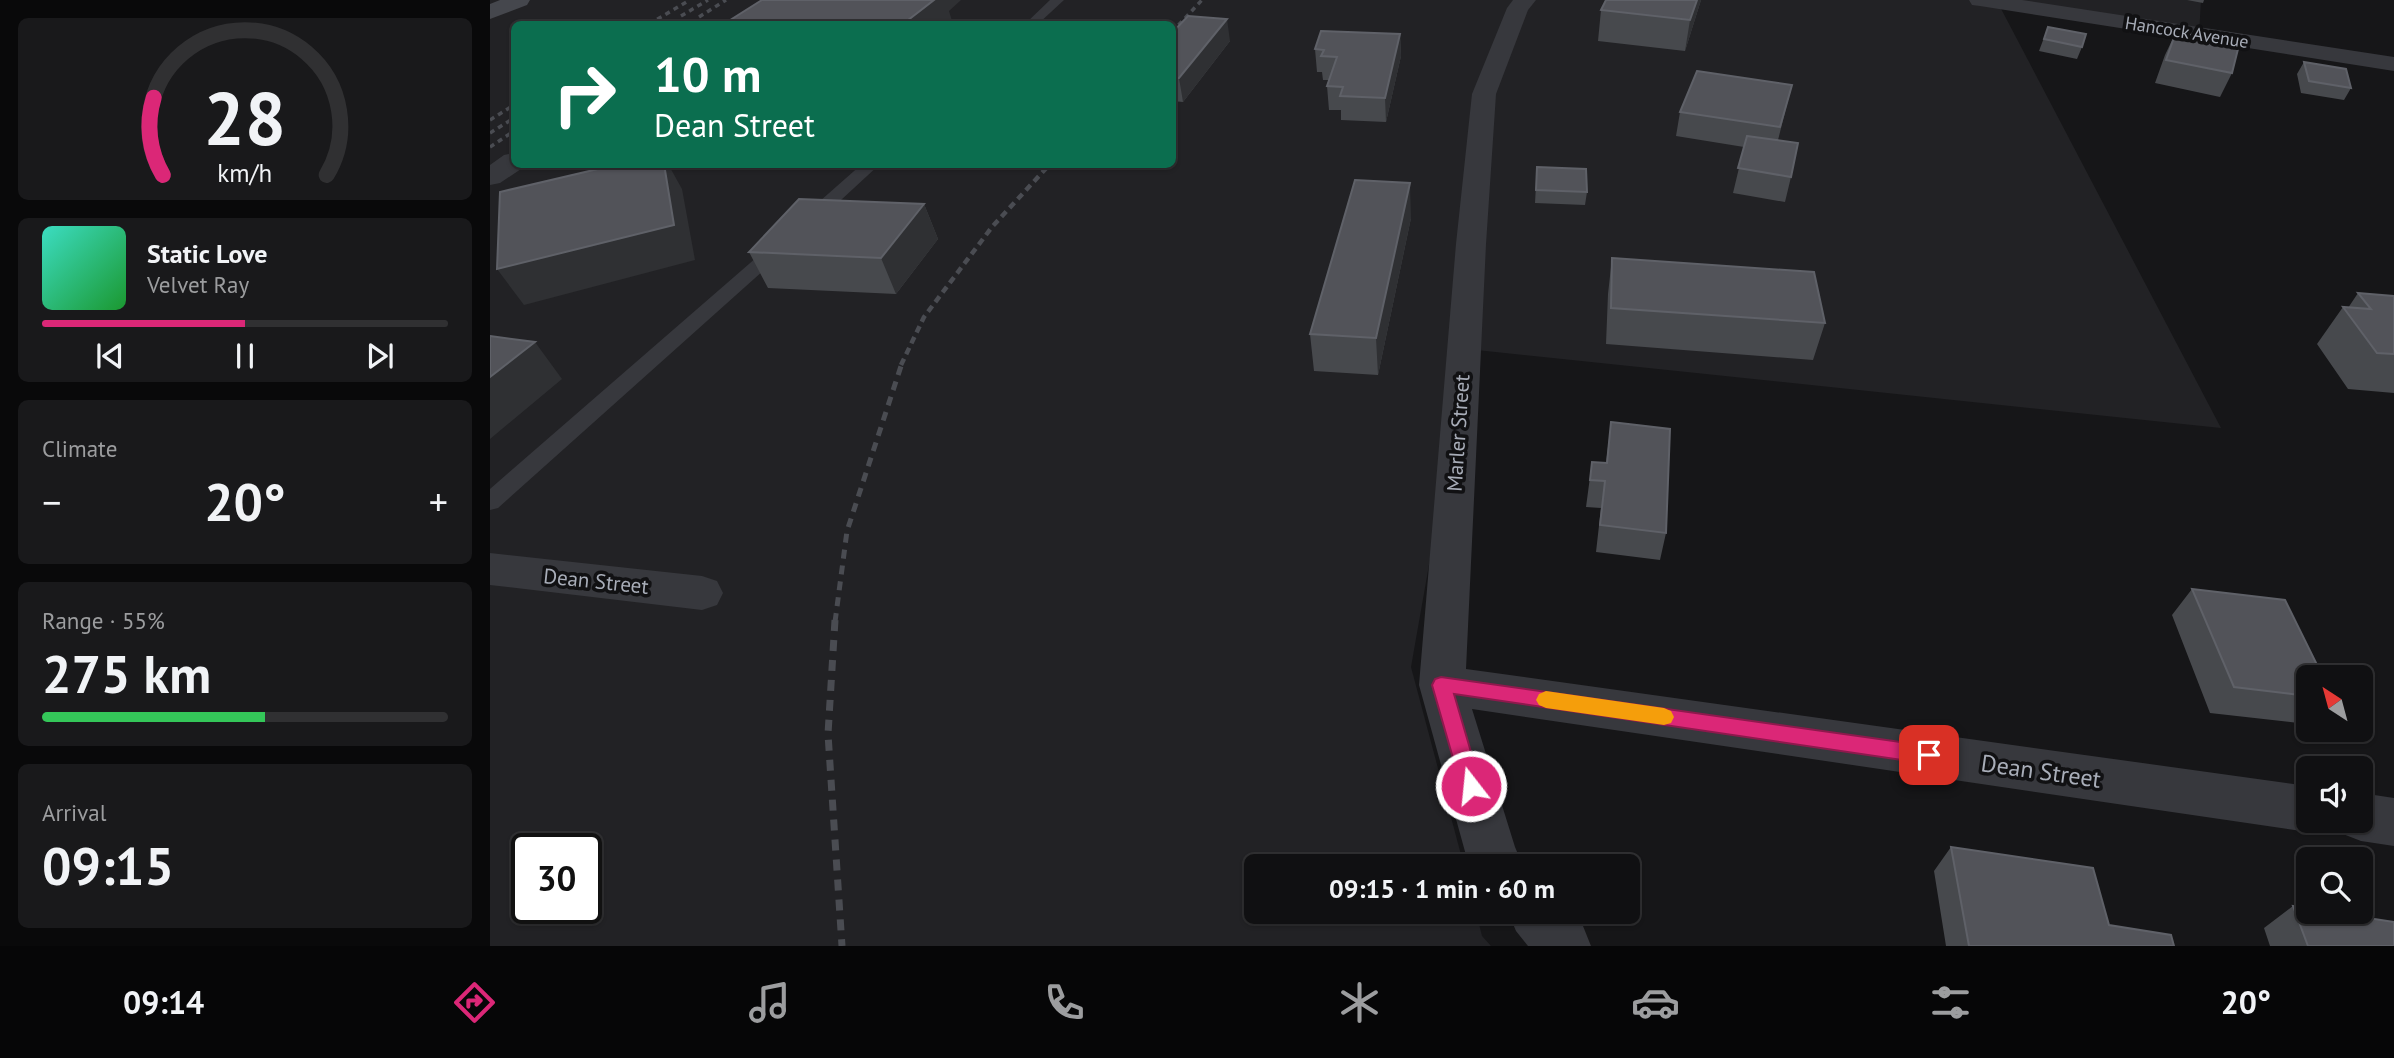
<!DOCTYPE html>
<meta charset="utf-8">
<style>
:root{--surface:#101012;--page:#19191b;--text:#f1f3f6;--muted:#9c9d9f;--line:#303032;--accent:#db2777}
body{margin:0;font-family:"PT Sans",sans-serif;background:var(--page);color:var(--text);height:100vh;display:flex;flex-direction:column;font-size:26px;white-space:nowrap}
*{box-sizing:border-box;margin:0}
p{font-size:23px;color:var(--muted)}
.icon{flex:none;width:38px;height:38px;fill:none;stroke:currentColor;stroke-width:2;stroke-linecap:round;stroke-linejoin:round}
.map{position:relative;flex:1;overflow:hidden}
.details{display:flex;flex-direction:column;gap:18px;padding:18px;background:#09090a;width:490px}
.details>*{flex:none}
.guide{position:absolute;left:21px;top:21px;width:665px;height:147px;border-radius:10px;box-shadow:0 2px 5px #0004,0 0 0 2px var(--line);background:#0b6e4f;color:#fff;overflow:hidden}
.needle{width:46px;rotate:324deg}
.controls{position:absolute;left:1806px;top:665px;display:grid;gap:14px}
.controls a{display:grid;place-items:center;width:77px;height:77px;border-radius:10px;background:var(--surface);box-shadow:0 2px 5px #0004,0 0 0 2px var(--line);font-size:35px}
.speed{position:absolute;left:21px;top:833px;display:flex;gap:14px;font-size:35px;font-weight:700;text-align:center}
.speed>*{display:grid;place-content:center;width:91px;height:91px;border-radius:50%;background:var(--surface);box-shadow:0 2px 5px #0004,0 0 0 2px var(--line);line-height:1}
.speed .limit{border:4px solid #111;border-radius:10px;background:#fff;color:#111}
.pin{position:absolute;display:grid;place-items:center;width:60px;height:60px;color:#fff;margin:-30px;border-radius:14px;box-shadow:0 4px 10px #0006}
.me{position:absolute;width:77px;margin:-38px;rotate:344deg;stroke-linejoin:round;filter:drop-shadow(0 0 5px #0008)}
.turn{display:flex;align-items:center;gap:24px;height:147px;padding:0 28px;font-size:32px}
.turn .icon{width:91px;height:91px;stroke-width:2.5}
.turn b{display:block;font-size:49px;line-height:60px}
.big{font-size:52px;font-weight:700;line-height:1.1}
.details .tile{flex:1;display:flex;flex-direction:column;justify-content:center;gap:10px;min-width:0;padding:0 24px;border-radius:10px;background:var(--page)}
.details .dial{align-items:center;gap:0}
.dial svg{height:182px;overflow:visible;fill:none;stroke:var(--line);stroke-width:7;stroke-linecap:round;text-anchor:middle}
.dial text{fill:var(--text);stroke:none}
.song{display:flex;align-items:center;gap:21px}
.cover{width:84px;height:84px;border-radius:10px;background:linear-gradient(135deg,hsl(170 70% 55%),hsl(130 70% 35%))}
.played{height:7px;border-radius:4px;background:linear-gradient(90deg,var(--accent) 50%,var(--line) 50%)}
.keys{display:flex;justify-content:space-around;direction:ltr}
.heat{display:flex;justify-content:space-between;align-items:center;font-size:38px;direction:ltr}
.charge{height:10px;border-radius:5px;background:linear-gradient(90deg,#34c759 55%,var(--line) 0)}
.trip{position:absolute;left:754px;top:854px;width:396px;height:70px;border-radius:10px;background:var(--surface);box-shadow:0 2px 5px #0004,0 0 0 2px var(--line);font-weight:700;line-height:70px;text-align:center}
.menu{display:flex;height:112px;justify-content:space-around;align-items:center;background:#060607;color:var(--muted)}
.menu .icon{width:49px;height:49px}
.menu .on{color:var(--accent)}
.menu b{font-size:32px;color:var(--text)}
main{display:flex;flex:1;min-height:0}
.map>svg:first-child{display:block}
</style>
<main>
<section class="details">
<div class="tile dial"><svg viewBox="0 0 100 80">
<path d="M14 69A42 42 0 1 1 86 69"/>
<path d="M14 69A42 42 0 0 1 10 35" stroke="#db2777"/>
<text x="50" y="56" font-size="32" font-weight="700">28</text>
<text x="50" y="72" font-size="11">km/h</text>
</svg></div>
<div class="tile">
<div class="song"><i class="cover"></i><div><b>Static Love</b><p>Velvet Ray</p></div></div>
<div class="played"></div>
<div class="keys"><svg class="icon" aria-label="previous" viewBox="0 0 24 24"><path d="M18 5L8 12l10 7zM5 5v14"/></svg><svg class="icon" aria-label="pause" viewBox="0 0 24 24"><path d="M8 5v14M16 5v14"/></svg><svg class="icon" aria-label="next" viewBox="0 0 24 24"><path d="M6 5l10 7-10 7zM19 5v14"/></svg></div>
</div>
<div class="tile"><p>Climate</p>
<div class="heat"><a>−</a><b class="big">20°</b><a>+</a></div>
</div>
<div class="tile"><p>Range · 55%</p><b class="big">275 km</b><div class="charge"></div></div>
<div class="tile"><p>Arrival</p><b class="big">09:15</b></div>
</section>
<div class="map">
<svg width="1904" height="946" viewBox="0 0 1904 946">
<rect width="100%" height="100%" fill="#161618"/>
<!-- built -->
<path fill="#222225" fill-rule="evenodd" d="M 0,0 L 1711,0 L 1709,35 L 1508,3 L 1731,428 L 977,349 L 921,667 L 974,866 L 766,866 L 766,912 L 986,912 L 992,936 L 1001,946 L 0,946 ZM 24,24 L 682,24 L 682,164 L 24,164 ZM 37,849 L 96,849 L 96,908 L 37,908 Z"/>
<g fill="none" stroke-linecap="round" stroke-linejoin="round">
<!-- lane -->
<path fill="#37383d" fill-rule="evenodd" d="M 560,0 L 574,0 L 548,24 L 535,24 Z
M 372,164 L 390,164 L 325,224 L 313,224 L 310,220 L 313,216 Z
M 288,243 L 294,244 L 297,248 L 294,252 L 8,508 L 0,510 L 0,489 L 282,244 Z"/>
<!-- street -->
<path fill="#37383d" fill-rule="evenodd" d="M 1023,0 L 1046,0 L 1038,10 L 1006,94 L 996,244 L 976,669 L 1818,786 L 1818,821 L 1838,821 L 1836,826 L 1818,832 L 982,709 L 1025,847 L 1033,866 L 979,866 L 929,685 L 966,244 L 982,94 L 1017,8 Z
M 1479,0 L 1532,0 L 1904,57 L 1904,71 L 1490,6 L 1482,5 Z
M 24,153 L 24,164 L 35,164 L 34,167 L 10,183 L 0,185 L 0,165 L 14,155 Z
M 0,553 L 212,576 L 227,581 L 233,593 L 227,605 L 212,610 L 0,585 Z
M 1871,793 L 1904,798 L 1904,846 L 1871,841 L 1853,834 L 1847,821 L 1871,821 Z
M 1018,912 L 1080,912 L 1093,926 L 1101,946 L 1038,946 L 1026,931 Z"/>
<!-- secondary -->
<path fill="#45474d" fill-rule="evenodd" d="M 10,0 L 40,0 L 37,5 L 0,19 L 0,4 Z"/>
<!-- rail-far3 -->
<path stroke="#4a4c52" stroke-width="3.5" stroke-dasharray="5 4.5" stroke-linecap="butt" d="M 191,16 L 218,0
M 209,17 L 236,0
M 159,24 L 200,0
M 682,32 L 712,0
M 0,120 L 24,105
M 0,133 L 24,118
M 0,147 L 24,131"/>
<!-- rail-far2 -->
<path stroke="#4a4c52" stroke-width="4.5" stroke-dasharray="7 5" stroke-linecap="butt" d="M 411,365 L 434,317 L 502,227 L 560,164"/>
<!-- rail-far1 -->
<path stroke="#4a4c52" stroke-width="5" stroke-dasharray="9 7" stroke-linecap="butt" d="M 345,622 L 357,531 L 412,363"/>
<!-- rail -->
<path stroke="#4a4c52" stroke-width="7" stroke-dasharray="11 9" stroke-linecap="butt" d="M 345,620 L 338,734 L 352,946"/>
</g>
<!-- wall -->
<path fill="#47494d" d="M 1116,0 L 1211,0 L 1195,51 L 1108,41 L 1111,10 Z
M 1697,0 L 1714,0 L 1713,3 Z
M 1558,27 L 1592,47 L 1587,59 L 1549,51 Z
M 1686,32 L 1742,73 L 1730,97 L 1665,83 L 1675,55 Z
M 682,33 L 740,41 L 693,102 L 682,101 Z
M 910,34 L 911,56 L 896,122 L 851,120 L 851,110 L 839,110 L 837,86 L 839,80 L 833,80 L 832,72 L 827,72 L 825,49 Z
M 1814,62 L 1861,88 L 1854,100 L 1811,93 L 1807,74 Z
M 1302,85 L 1288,140 L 1301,177 L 1295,202 L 1243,193 L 1254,147 L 1186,136 L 1190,112 Z
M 228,164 L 271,164 L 267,168 Z
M 1047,167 L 1097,192 L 1095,205 L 1045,203 Z
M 434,204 L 448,239 L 406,294 L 278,288 L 259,252 Z
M 921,218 L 888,375 L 824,371 L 820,334 Z
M 1122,258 L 1335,323 L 1323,360 L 1116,344 L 1118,294 Z
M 1868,293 L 1904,296 L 1904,393 L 1858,389 L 1827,344 L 1853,307 L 1858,308 Z
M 1121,422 L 1176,533 L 1170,560 L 1106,552 L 1111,508 L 1096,507 L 1102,462 L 1116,463 Z
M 1702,589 L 1818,677 L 1818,723 L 1817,724 L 1720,713 L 1682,615 Z
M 1461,847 L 1619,925 L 1684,946 L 1456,946 L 1444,871 Z
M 1803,906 L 1904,946 L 1780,946 L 1774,928 Z"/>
<!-- shaded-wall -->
<path fill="#2f3033" d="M 428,0 L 471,0 L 459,11 L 463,24 L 413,24 Z
M 1207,0 L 1211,0 L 1210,3 L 1195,51 L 1200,20 Z
M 737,19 L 740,41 L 693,102 L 689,78 Z
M 910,34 L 911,56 L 896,122 L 895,98 Z
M 174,164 L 178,164 L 192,189 L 205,260 L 34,305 L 7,269 Z
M 920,183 L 921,218 L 888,375 L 886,338 Z
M 434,204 L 448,239 L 406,294 L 391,258 Z
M 45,342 L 72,379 L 0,439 L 0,377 Z"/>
<!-- building -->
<path fill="#525359" stroke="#5f6168" stroke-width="2" d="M 272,0 L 444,0 L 413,24 L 234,24 Z
M 1116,0 L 1207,0 L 1200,20 L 1111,10 Z
M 698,16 L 737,19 L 689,78 L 682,78 L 682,33 Z
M 1558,27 L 1596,34 L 1592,47 L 1554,39 Z
M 831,31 L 910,34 L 895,98 L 850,96 L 853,87 L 837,86 L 847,57 L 831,56 L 834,50 L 825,49 Z
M 1686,32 L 1749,45 L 1742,73 L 1676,60 Z
M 1814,62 L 1856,69 L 1861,88 L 1819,81 Z
M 1207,71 L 1302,85 L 1290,127 L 1190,112 Z
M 1257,136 L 1308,143 L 1301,177 L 1248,168 Z
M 129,164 L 174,164 L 184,225 L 7,269 L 10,192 Z
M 1047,167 L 1096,169 L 1097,192 L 1046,190 Z
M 865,180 L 920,183 L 886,338 L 820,334 Z
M 309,199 L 434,204 L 391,258 L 259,252 Z
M 1122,258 L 1324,272 L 1335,323 L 1121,308 Z
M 1868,293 L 1904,296 L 1904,354 L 1887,353 L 1853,307 L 1881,309 Z
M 0,336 L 45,342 L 0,377 Z
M 1121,422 L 1180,429 L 1176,533 L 1110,525 L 1115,481 L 1100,480 L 1102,462 L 1117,463 Z
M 1702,589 L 1795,600 L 1833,677 L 1818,677 L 1818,696 L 1744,687 Z
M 1461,847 L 1603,868 L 1619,925 L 1681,935 L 1684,946 L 1479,946 Z
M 1803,906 L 1818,908 L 1818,912 L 1839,912 L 1904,922 L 1904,946 L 1818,946 Z"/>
<!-- route -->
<path fill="#db2777" stroke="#8e194d" stroke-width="2" d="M 951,677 L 1439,746 L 1446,748 L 1449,755 L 1446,761 L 1439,764 L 964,694 L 991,786 L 988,792 L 981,795 L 974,792 L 971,786 L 942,685 L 945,679 Z"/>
<!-- slow -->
<path fill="#f59e0b" d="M 1056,691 L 1174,708 L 1181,711 L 1184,717 L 1181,723 L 1174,725 L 1056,708 L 1049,705 L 1046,700 L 1049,694 Z"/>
<g text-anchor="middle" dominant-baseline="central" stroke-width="7" stroke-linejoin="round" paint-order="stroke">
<!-- far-street labels -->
<g font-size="18" fill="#a8adb8" stroke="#111113">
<text transform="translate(1697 32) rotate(9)">Hancock Avenue</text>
</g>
<!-- street labels -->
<g font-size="21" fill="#a8adb8" stroke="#111113">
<text transform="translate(968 433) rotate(-86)">Marler Street</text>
<text transform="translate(106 581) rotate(6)">Dean Street</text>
</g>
<!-- near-street labels -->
<g font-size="24" fill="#a8adb8" stroke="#111113">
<text transform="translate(1551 771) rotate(8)">Dean Street</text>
</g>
</g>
</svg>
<div class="controls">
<a><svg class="needle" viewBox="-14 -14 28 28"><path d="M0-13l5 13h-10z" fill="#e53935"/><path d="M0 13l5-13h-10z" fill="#9c9d9f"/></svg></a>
<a><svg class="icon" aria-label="sound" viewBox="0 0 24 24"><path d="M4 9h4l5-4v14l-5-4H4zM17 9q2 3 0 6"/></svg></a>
<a><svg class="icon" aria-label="search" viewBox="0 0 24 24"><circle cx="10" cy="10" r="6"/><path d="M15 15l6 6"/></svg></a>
</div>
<div class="speed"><div class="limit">30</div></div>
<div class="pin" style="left:1439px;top:755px;background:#d93025"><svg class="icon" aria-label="arrive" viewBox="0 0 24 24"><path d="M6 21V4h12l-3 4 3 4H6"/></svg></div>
<svg class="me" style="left:981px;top:786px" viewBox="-20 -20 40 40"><circle r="17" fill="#db2777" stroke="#fff" stroke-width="3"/><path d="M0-11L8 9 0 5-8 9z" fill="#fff"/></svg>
<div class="trip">09:15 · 1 min · 60 m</div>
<div class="guide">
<div class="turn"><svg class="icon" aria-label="right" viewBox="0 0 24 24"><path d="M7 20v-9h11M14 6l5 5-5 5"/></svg><div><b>10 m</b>Dean Street</div></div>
</div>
</div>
</main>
<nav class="menu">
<b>09:14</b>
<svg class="icon on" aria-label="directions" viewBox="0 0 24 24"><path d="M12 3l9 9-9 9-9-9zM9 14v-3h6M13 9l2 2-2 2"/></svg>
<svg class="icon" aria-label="music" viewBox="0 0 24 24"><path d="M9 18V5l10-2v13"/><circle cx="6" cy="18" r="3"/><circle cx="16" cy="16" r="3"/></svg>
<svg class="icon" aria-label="phone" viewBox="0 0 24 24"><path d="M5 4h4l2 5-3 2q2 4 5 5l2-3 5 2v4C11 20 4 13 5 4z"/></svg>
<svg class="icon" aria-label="climate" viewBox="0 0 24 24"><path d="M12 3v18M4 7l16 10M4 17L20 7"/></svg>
<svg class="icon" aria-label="car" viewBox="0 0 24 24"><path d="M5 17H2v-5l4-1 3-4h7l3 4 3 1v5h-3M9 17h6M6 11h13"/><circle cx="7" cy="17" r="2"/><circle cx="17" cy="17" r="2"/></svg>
<svg class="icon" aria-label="filters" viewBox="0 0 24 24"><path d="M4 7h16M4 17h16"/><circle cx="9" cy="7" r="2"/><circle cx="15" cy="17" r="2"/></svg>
<b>20°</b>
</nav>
